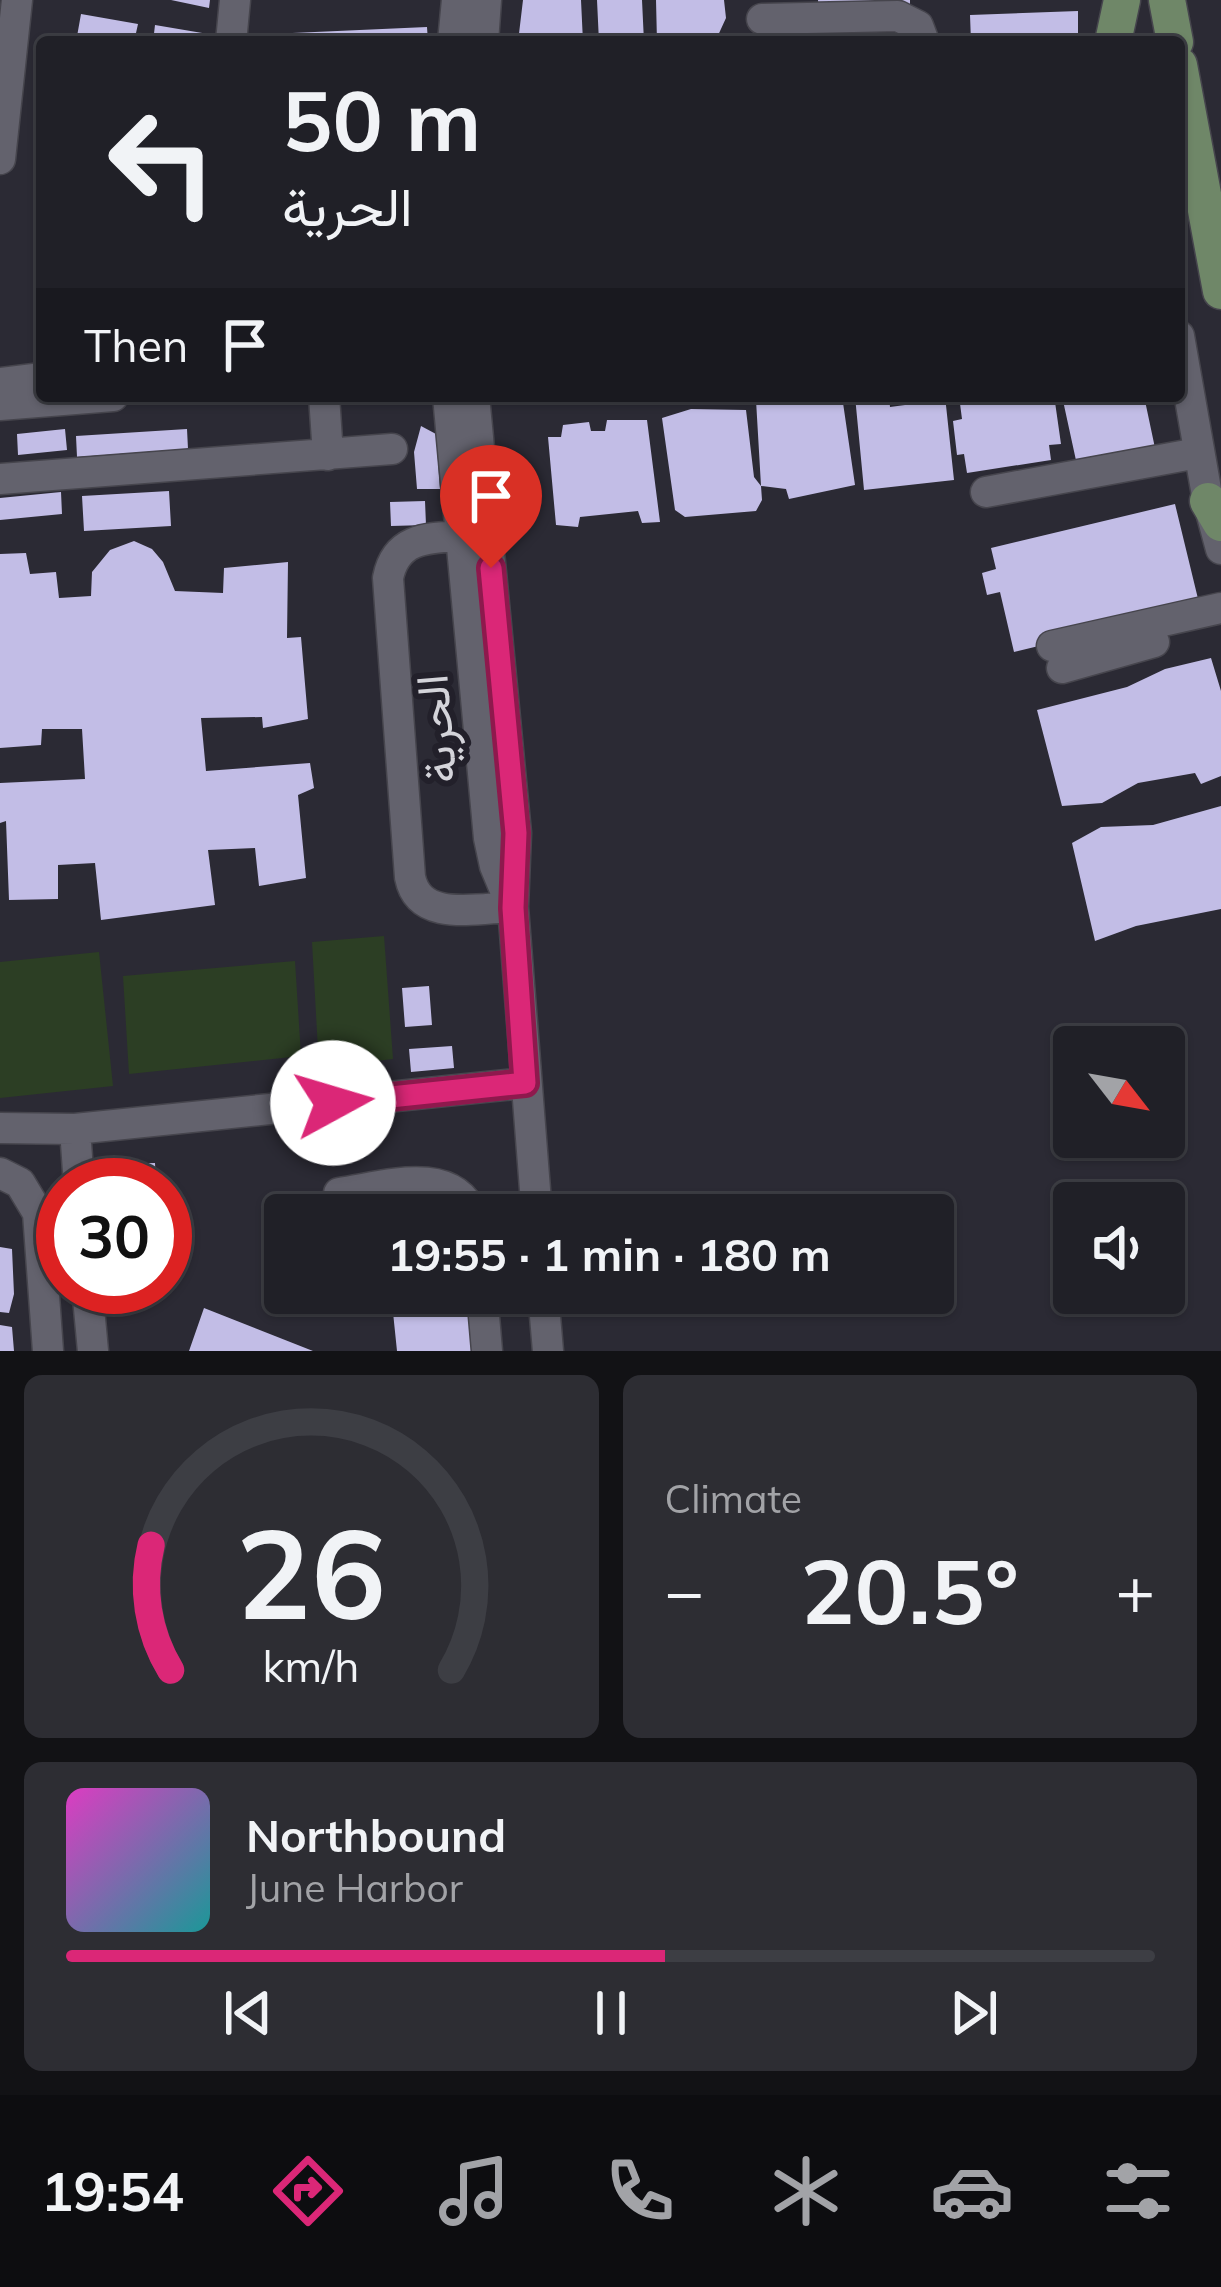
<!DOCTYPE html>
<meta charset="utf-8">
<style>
:root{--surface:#202027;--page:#2d2d33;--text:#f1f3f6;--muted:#a2a3a7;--line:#3d3e44;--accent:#db2777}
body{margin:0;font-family:Mulish,Vazirmatn,sans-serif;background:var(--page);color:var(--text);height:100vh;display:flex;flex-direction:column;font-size:45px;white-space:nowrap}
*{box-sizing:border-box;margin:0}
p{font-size:39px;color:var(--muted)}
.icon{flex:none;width:66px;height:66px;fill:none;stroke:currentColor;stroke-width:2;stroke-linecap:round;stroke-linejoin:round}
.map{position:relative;height:1351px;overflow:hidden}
.sheet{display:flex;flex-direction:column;gap:24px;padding:24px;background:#121215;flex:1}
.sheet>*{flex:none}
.banner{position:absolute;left:36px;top:36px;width:1149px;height:366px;border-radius:12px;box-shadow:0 3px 9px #0004,0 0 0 3px var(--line);background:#202027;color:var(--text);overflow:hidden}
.needle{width:78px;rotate:121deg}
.buttons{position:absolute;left:1053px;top:1026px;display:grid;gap:24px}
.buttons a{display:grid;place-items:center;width:132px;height:132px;border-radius:12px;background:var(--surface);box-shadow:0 3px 9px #0004,0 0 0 3px var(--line);font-size:60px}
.speed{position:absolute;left:36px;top:1158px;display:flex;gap:24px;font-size:60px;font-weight:700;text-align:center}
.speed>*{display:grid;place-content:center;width:156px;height:156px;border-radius:50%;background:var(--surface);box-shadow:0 3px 9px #0004,0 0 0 3px var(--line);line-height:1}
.speed .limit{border:18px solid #d22;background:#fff;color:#111}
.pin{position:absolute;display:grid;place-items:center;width:102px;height:102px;color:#fff;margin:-123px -51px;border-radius:50% 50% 50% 0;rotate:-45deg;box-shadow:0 0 12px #0007}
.pin .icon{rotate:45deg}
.me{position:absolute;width:132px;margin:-66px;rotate:84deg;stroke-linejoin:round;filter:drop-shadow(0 0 9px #0008)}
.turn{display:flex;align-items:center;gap:42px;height:252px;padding:0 48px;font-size:54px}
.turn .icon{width:156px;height:156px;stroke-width:2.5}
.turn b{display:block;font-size:84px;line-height:102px}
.then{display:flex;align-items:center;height:114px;padding:0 48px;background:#0003;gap:24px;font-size:45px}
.big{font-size:90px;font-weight:700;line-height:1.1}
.sheet .tile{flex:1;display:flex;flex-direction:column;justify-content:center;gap:18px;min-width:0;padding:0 42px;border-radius:18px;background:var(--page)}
.sheet .dial{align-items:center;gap:0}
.dial svg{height:312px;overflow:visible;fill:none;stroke:var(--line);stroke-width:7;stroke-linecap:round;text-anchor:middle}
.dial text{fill:var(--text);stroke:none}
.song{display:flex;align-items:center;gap:36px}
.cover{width:144px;height:144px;border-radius:18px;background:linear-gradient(135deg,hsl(310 70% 55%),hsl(180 70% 35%))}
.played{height:12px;border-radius:6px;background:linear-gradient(90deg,var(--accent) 55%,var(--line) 55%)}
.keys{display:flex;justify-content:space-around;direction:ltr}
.heat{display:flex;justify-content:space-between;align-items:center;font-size:66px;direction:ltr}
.sheet .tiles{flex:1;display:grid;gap:24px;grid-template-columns:1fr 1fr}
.tile:last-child{grid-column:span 2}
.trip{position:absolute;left:264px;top:1194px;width:690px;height:120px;border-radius:12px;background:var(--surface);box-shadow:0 3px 9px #0004,0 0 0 3px var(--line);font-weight:700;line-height:120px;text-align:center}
.tab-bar{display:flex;height:192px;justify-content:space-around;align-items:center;background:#0d0d10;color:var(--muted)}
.tab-bar .icon{width:84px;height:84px}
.tab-bar .active{color:var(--accent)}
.tab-bar b{font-size:54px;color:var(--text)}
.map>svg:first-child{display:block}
</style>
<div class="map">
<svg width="1221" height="1351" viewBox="0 0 1221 1351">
<rect width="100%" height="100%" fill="#2b2a34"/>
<!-- green -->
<path fill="#2c3e24" d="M 384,936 L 393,1059 L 319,1068 L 312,942 Z
M 99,952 L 113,1086 L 0,1098 L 0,962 Z
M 295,961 L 301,1056 L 129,1074 L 123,976 Z"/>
<!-- building -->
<path fill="#c2bde6" d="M 171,0 L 210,0 L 209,8 Z
M 523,0 L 581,0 L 583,42 L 518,42 Z
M 597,0 L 642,0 L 644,42 L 599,42 Z
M 656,0 L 724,0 L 726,18 L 715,42 L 657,42 Z
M 818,0 L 910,0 L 910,4 L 819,11 Z
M 1078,11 L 1078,42 L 971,42 L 970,15 Z
M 81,14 L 138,24 L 134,42 L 76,42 Z
M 155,25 L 220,36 L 219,42 L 153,42 Z
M 427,27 L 428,42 L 271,42 L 270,34 Z
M 796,396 L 842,396 L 855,485 L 789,499 L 786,489 L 761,486 L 762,500 L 756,511 L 685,517 L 675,510 L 662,418 L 691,409 L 746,410 L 754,477 L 761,486 L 756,400 Z
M 855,396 L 889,396 L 890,407 L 920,403 L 919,396 L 945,396 L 954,480 L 864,490 Z
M 959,396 L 1043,396 L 1044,404 L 1055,402 L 1061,444 L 1049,445 L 1051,460 L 967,473 L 964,454 L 957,455 L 953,421 L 962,419 Z
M 1062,396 L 1144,396 L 1155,448 L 1077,465 Z
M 607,420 L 647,420 L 660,522 L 642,523 L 638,511 L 580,517 L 578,527 L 556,525 L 548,437 L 561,437 L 563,425 L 589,422 L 591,431 L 605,431 Z
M 421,426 L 436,434 L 440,489 L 417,489 L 414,452 Z
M 65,429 L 67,450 L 18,455 L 17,434 Z
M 187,429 L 188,449 L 77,457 L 76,436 Z
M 169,491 L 171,526 L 84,531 L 82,496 Z
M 61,492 L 62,514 L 0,520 L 0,498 Z
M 425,501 L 426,525 L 391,526 L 390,502 Z
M 1175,504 L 1200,607 L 1014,652 L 1000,592 L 987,595 L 982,573 L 996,569 L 991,548 Z
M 134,541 L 152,549 L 163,562 L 175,591 L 223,593 L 224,568 L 288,562 L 287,638 L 301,637 L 308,719 L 263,728 L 262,717 L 201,718 L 206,771 L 310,763 L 314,788 L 298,795 L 306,878 L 259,886 L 255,848 L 208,850 L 215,905 L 101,920 L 95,863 L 58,865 L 58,899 L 9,900 L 6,821 L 0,823 L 0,783 L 85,779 L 82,729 L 42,729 L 41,745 L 0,748 L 0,554 L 26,553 L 30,574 L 56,572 L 59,598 L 91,596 L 92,572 L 110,550 Z
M 1211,658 L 1221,691 L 1221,776 L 1201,784 L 1195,773 L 1138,783 L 1102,803 L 1062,806 L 1037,710 L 1127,687 L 1165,669 Z
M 1221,806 L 1221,909 L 1136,926 L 1095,941 L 1072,843 L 1101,827 L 1153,825 Z
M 429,986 L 432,1025 L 405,1027 L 402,988 Z
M 452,1046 L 454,1068 L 411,1072 L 409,1049 Z
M 155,1163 L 156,1185 L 115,1185 L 114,1164 Z
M 0,1247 L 12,1249 L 14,1294 L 9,1313 L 0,1312 Z
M 391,1293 L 475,1293 L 480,1351 L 397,1351 Z
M 204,1308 L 313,1351 L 189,1351 Z
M 0,1325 L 12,1327 L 14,1351 L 0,1351 Z"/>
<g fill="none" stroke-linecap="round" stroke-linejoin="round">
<!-- minor casing -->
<g stroke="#46454d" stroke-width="33">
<path id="minor" d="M 762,19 L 898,16 L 918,26 L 924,42
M 231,42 L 235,0
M 453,42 L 457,0
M 483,42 L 486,0
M 0,159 L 17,0
M 1179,336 L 1208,501 L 1221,549
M 0,383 L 42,378
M 324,396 L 328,455
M 448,396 L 489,838 L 495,866 L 510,902
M 474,396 L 516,833 L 513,907 L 537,1215
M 0,405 L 113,396
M 0,479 L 392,449
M 986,492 L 1198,453
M 463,536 C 428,538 396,537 388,578 L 410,877 C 419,923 477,908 513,907
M 1052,646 L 1221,608
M 1062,668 L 1154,642
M 0,1128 L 75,1129 L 525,1083
M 75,1129 L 79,1185
M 0,1173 L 20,1183 L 38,1213 L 48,1351
M 339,1193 C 383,1187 452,1163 473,1215
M 87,1287 L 93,1351
M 482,1293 L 487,1351
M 543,1293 L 548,1351"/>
</g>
<!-- major casing -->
<g stroke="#46454d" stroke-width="39">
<path id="major" d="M 1167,0 L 1175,42
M 1113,42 L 1122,0
M 1179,65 L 1221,291
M 1208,501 L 1221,523"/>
</g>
<!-- minor -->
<use href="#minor" stroke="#63626d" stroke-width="30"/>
<!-- major -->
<use href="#major" stroke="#6f8768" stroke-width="36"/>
</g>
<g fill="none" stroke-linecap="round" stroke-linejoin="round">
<!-- route casing -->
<g stroke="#8e194d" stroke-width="30">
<path id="route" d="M 333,1103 L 525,1083 L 513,908 L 516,833 L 491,568"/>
</g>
<!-- route -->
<use href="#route" stroke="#db2777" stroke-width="21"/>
</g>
<g text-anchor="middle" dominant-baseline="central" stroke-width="12" stroke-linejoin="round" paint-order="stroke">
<!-- street labels -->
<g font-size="45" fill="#d4d4da" stroke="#22202a">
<text transform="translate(435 729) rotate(-95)">الحرية</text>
</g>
</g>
</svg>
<div class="buttons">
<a><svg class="needle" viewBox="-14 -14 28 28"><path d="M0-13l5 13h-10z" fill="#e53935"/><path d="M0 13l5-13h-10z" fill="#a2a3a7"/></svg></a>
<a><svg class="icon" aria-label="sound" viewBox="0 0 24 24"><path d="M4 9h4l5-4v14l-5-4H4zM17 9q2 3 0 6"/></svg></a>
</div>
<div class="speed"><div class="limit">30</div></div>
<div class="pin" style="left:491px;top:568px;background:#d93025"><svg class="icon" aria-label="arrive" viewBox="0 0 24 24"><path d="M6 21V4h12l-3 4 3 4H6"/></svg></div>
<svg class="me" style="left:333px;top:1103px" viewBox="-20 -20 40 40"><circle r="19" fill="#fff"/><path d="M0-13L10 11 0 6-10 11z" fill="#db2777"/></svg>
<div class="trip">19:55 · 1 min · 180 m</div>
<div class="banner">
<div class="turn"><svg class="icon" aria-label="left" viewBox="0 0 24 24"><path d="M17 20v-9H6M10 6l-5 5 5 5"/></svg><div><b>50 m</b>الحرية</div></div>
<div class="then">Then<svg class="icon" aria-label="arrive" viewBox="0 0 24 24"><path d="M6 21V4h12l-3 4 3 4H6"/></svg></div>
</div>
</div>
<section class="sheet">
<div class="tiles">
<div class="tile dial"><svg viewBox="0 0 100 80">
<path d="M14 69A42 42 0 1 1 86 69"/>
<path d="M14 69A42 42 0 0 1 9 37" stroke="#db2777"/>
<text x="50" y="56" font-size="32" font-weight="700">26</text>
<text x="50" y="72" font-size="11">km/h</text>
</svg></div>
<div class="tile"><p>Climate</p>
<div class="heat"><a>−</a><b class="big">20.5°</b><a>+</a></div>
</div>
<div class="tile">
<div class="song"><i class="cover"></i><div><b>Northbound</b><p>June Harbor</p></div></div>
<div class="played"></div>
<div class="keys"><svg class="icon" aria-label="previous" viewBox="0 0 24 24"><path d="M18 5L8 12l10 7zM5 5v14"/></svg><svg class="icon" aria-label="pause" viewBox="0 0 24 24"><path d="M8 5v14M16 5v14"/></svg><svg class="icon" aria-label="next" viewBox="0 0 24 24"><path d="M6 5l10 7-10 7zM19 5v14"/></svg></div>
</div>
</div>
</section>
<nav class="tab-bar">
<b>19:54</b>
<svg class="icon active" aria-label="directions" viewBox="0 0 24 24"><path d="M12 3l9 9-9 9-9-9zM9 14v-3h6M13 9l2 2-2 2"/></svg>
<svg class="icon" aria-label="music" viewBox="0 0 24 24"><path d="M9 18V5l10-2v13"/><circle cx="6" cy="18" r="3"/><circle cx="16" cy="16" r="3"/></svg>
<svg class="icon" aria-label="phone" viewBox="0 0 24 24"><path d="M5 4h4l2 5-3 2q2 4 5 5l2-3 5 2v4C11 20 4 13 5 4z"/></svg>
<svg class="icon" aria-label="climate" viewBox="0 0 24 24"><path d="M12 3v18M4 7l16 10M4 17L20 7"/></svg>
<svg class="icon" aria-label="car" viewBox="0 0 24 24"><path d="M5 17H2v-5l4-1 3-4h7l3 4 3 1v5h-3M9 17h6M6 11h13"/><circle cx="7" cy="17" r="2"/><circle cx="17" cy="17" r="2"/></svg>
<svg class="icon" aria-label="filters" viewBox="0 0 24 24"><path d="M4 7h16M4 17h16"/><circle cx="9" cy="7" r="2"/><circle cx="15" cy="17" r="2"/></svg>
</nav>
